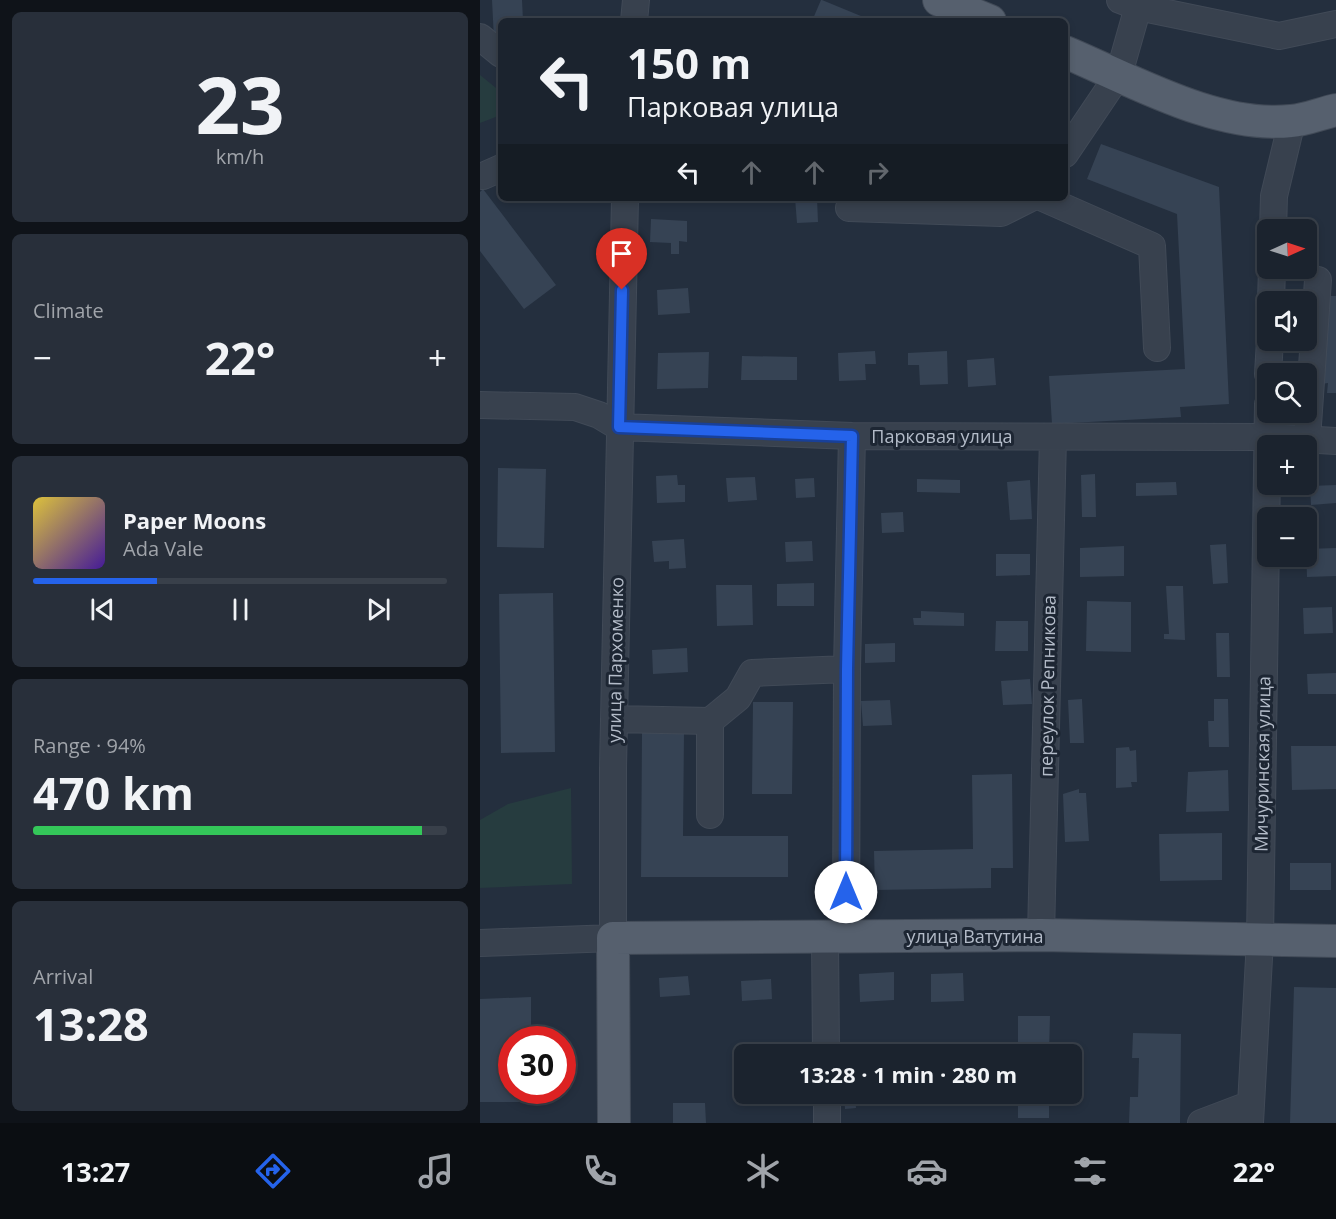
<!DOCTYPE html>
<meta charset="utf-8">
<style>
:root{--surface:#1b232e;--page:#282f3a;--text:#f1f3f6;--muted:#a0a4aa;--line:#39404a;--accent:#2563eb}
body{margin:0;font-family:"Open Sans",sans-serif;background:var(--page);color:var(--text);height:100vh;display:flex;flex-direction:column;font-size:22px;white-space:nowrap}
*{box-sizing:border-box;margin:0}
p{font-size:20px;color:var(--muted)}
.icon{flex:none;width:33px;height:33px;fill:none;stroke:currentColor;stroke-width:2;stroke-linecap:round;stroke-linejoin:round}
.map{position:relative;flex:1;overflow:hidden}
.details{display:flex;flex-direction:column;gap:12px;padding:12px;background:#0f1319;width:480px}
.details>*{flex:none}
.hud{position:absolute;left:18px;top:18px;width:570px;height:183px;border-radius:9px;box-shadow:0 3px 9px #0003,0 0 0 2px var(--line);background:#1b232e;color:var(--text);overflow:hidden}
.needle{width:39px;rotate:87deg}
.tools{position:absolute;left:777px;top:219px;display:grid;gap:12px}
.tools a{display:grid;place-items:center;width:60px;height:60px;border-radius:9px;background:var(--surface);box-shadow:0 3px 9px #0003,0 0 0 2px var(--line);font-size:30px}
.speed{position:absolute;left:18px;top:1026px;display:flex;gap:12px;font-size:30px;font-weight:700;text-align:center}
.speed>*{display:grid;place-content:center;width:78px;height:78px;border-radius:50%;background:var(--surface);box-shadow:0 3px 9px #0003,0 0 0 2px var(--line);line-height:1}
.speed .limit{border:9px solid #d22;background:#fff;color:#111}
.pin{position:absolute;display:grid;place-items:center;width:51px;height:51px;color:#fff;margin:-62px -26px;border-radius:50% 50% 50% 0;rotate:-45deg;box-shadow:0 0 6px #0007}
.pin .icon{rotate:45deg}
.me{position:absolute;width:66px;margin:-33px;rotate:0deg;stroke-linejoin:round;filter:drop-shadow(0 0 4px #0008)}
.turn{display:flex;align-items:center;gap:21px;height:126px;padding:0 30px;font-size:27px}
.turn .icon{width:78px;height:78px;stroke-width:2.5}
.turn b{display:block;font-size:42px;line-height:51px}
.lanes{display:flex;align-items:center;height:57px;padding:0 30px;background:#0003;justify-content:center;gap:30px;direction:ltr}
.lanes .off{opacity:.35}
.big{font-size:45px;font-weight:700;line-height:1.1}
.details .tile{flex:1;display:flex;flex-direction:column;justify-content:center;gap:9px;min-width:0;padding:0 21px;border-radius:9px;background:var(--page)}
.details .dial{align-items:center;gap:0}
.dial b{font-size:78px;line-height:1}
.song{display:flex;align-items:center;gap:18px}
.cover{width:72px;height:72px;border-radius:9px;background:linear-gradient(135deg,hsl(50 70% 55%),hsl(260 70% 35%))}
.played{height:6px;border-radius:3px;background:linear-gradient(90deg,var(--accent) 30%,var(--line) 30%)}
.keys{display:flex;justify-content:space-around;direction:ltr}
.heat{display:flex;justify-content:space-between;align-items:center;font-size:33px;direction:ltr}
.charge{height:9px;border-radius:4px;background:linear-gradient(90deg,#34c759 94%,var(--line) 0)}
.trip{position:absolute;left:254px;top:1044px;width:348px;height:60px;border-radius:9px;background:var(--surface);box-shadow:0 3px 9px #0003,0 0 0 2px var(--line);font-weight:700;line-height:60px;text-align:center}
.menu{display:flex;height:96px;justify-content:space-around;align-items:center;background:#0b0e12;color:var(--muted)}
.menu .icon{width:42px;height:42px}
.menu .on{color:var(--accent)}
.menu b{font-size:27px;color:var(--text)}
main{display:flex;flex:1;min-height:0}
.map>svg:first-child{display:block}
</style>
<main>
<section class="details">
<div class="tile dial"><b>23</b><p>km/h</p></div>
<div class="tile"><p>Climate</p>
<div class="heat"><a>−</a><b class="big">22°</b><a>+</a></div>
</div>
<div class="tile">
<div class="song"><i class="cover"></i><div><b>Paper Moons</b><p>Ada Vale</p></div></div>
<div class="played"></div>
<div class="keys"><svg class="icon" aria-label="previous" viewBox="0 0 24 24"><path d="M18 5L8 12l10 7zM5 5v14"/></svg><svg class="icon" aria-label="pause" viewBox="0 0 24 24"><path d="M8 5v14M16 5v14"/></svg><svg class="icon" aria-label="next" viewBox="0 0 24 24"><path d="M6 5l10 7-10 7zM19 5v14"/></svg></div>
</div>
<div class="tile"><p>Range · 94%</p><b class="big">470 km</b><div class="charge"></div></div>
<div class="tile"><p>Arrival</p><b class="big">13:28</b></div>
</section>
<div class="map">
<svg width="856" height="1123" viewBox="0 0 856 1123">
<rect width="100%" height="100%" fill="#242f3e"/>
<!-- green -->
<path fill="#263c3f" d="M 0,75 L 21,92 L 21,115 L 0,123 Z
M 91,788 L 92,884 L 0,888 L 0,820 L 28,804 Z"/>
<!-- building -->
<path fill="#364354" d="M 12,0 L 42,0 L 43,21 L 21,21 L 21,38 L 14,39 Z
M 341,0 L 342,0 L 393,21 L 332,21 Z
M 621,144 L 739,187 L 749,404 L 700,407 L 701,417 L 572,424 L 569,376 L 705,369 L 697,214 L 607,179 Z
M 3,189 L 76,285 L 44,309 L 0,251 L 0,192 Z
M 315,198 L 337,198 L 338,222 L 317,223 Z
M 171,219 L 207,221 L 207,242 L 199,241 L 199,254 L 191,254 L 191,243 L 170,242 Z
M 208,288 L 210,313 L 178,315 L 177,290 Z
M 845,296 L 856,296 L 856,393 L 847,393 L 848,383 L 841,384 Z
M 395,351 L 396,364 L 385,364 L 386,380 L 359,381 L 358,353 Z
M 467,351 L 468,384 L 440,385 L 439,365 L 428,365 L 428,353 Z
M 229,352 L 228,388 L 177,389 L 178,353 Z
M 262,356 L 317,357 L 317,380 L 261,380 Z
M 514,358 L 516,385 L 488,387 L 487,360 Z
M 18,468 L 66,469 L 64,548 L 17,547 Z
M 615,474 L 616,517 L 602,517 L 601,475 Z
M 197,475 L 198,485 L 205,485 L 205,502 L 177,503 L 176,476 Z
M 275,477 L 277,500 L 248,502 L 246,478 Z
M 334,478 L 335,497 L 316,498 L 315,479 Z
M 437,479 L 480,480 L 480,493 L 437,492 Z
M 550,480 L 552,519 L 530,520 L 527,482 Z
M 696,482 L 697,495 L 656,496 L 656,483 Z
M 856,485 L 856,503 L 831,505 L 830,486 Z
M 423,512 L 424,532 L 402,533 L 401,513 Z
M 204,539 L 206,568 L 189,569 L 189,561 L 174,562 L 172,541 Z
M 332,541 L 333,561 L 306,562 L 305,542 Z
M 746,544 L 748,583 L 733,584 L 730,545 Z
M 644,546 L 644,576 L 600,577 L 600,548 Z
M 856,548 L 856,576 L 827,577 L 826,549 Z
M 516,554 L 550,554 L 550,575 L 516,576 Z
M 334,583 L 334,606 L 297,606 L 297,584 Z
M 236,585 L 272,585 L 273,625 L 237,626 Z
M 686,586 L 703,586 L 705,640 L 684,639 L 684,634 L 689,634 Z
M 73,593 L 75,752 L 21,753 L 19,594 Z
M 607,601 L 651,602 L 651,652 L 606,651 Z
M 852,607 L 853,633 L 824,634 L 823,608 Z
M 441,611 L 484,613 L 484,626 L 434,625 L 433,618 L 441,618 Z
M 516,621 L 548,621 L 548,651 L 515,651 Z
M 736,633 L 749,633 L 750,677 L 737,677 Z
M 415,643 L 415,662 L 385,663 L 385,644 Z
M 207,648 L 208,672 L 173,674 L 172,650 Z
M 856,673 L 856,694 L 828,694 L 827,674 Z
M 550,679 L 552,704 L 523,705 L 521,681 Z
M 602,699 L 604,743 L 590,743 L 588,700 Z
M 734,699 L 748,699 L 749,747 L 729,747 L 728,721 L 734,721 Z
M 410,700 L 412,725 L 383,726 L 381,701 Z
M 273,702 L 313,702 L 312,794 L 272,794 Z
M 162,733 L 204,733 L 203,836 L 308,836 L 308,877 L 161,877 Z
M 811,746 L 856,746 L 856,789 L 812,790 Z
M 649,747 L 650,751 L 656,750 L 657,782 L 651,782 L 652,787 L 636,788 L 636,748 Z
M 748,770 L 749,811 L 706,812 L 708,772 Z
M 532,774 L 533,868 L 511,868 L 511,888 L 395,890 L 394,851 L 493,849 L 492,775 Z
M 599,789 L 599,793 L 606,793 L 609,841 L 585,842 L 583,794 Z
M 742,833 L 742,880 L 680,881 L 679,834 Z
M 810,863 L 851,863 L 851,890 L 810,890 Z
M 414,972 L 414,1000 L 380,1002 L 379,974 Z
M 483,973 L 484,1001 L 451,1002 L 451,974 Z
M 208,976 L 210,995 L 180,997 L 179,978 Z
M 291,979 L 292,999 L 262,1001 L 261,981 Z
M 814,987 L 856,988 L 856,1123 L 810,1123 Z
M 51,997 L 51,1040 L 32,1040 L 32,1090 L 50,1090 L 49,1102 L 0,1102 L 0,999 Z
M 538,1016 L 570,1016 L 569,1054 L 538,1054 Z
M 653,1033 L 701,1034 L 700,1123 L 649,1123 L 650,1097 L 658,1097 L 659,1058 L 652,1058 Z
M 308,1044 L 322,1044 L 323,1054 L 309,1054 Z
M 364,1094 L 375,1094 L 376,1108 L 365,1109 Z
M 465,1094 L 493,1094 L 493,1105 L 465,1105 Z
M 538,1094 L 569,1094 L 569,1118 L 538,1118 Z
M 193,1103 L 225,1103 L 226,1123 L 193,1123 Z"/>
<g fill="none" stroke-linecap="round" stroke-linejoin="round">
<!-- minor casing -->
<g stroke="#414a57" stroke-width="28">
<path id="minor" d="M 640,0 L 658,7 L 799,36 L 856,24
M 154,21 L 156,0
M 0,37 L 21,54
M 585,154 L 639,74 L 660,0
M 3,176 L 21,168
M 563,198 L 672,246 L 677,348
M 369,208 L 521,213 L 551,198
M 793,230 L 794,196 L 812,121
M 791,302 L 792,268
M 788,374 L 790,340
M 0,405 L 95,407 L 119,415 L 139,427 L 372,436 L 786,437 L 856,441
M 827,439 L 838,280
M 134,719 L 230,721 L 230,815
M 230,721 L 258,698 L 272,673 L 367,669
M 561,935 L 573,437
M 366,936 L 367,669 L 372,436
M 345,937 L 346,1054
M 0,943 L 133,938 L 133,768 L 145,198
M 347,1094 L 347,1123
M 721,1123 L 771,1104
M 770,1123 L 780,940 L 788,404"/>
</g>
<!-- major casing -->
<g stroke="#414a57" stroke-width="34">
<path id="major" d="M 459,0 L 510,21
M 585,52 C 652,80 737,129 811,121 C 826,120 842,113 856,110
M 134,1123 L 133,938 L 561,935 L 856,941"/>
</g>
<!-- minor -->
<use href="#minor" stroke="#38414e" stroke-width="26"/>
<!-- major -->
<use href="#major" stroke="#56606e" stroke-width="32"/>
</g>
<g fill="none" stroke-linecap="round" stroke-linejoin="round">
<!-- route casing -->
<g stroke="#184099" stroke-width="15">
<path id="route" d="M 142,290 L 139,427 L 372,436 L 367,669 L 366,892"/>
</g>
<!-- route -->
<use href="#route" stroke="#2563eb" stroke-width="10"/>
</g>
<g text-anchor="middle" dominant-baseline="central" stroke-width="6" stroke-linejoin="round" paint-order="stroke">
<!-- street labels -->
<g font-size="18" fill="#b4bcc9" stroke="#1d2633">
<text x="462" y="436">Парковая улица</text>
<text transform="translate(135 660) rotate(-89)">улица Пархоменко</text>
<text transform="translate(567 686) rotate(-89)">переулок Репникова</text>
<text transform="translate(782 764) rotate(-89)">Мичуринская улица</text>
<text x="495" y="936">улица Ватутина</text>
</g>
</g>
</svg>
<div class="tools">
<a><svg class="needle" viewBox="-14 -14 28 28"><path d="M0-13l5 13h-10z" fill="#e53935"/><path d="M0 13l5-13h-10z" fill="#a0a4aa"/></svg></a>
<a><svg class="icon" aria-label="sound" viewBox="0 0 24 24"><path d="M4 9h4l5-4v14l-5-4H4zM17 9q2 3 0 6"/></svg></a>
<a><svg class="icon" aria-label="search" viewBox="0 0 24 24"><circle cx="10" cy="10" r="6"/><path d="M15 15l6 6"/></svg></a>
<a>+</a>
<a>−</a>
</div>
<div class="speed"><div class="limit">30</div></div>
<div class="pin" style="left:142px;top:290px;background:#d93025"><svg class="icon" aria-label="arrive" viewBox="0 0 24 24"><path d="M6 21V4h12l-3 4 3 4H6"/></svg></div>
<svg class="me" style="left:366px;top:892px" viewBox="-20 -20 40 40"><circle r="19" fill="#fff"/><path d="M0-13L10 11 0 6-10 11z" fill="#2563eb"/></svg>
<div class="trip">13:28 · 1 min · 280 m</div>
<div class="hud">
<div class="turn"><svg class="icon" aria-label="left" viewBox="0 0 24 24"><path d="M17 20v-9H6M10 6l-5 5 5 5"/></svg><div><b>150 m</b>Парковая улица</div></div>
<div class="lanes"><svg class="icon" aria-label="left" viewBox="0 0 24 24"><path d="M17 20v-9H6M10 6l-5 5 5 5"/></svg><svg class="icon off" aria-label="ahead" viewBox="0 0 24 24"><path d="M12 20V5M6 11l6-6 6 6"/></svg><svg class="icon off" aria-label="ahead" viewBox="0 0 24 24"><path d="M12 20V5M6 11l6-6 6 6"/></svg><svg class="icon off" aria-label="right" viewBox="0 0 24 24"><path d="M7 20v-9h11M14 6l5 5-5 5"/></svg></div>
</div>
</div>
</main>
<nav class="menu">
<b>13:27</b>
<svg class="icon on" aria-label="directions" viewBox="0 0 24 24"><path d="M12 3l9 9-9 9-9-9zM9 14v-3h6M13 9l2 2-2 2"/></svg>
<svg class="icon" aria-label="music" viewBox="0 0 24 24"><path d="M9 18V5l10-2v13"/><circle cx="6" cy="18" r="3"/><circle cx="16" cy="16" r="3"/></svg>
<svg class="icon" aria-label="phone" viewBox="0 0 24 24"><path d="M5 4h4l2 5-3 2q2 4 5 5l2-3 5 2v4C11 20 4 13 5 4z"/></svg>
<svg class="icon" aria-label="climate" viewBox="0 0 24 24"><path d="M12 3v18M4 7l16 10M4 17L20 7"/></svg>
<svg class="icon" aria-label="car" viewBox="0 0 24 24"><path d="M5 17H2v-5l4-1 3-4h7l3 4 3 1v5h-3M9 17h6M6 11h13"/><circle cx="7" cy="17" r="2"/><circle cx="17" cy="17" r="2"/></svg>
<svg class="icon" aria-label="filters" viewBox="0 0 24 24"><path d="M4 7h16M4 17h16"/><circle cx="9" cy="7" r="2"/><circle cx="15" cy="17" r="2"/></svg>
<b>22°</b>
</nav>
